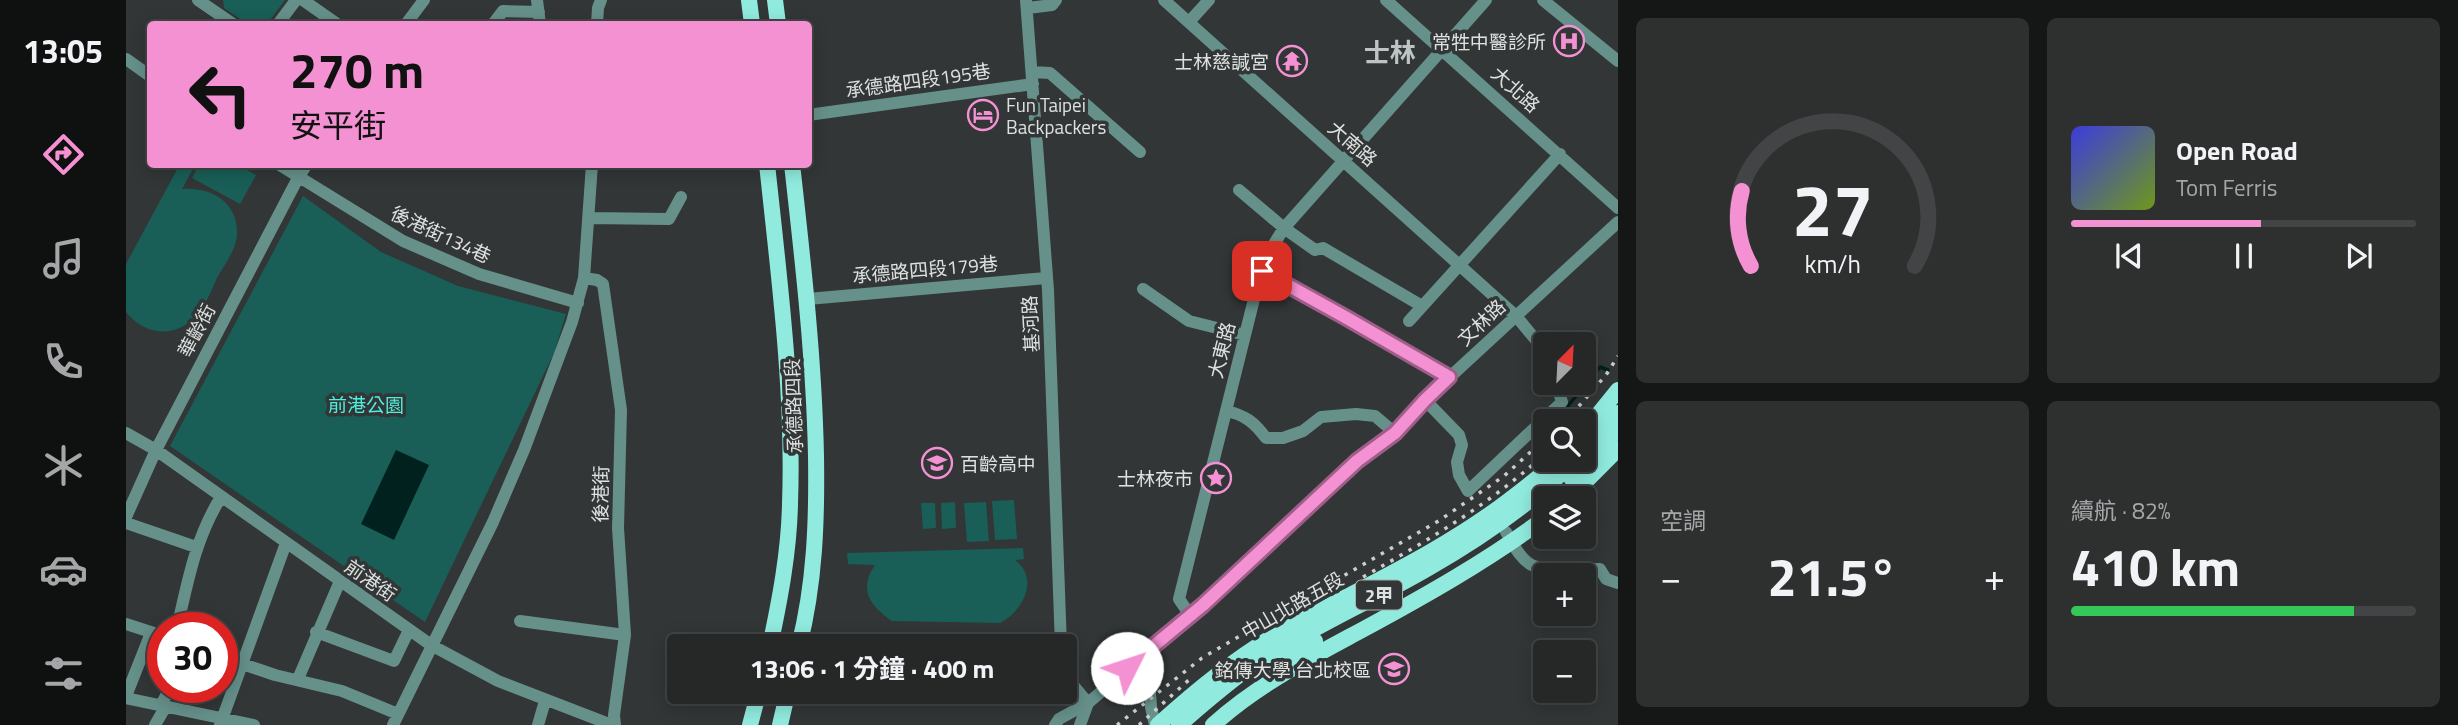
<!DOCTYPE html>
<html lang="zh-TW">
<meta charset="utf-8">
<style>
:root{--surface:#262828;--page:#2e3030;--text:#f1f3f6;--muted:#a4a6a8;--line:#424445;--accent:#f491d3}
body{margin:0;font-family:"Titillium Web","Noto Sans TC",sans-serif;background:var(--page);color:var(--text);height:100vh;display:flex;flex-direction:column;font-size:26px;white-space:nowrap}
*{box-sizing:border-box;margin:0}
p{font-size:23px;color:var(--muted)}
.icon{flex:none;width:38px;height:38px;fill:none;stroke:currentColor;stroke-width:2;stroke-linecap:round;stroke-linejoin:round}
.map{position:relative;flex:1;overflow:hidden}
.drawer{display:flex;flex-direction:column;gap:18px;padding:18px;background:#151616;width:840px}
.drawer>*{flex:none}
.guide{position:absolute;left:21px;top:21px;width:665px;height:147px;border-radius:7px;box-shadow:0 4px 18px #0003,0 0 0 2px var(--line);background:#f491d3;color:#111;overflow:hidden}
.needle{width:46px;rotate:24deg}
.fabs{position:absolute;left:1407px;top:332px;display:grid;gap:14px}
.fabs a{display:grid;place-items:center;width:63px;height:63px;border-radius:7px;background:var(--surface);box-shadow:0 4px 18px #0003,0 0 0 2px var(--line);font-size:35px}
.speed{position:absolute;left:21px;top:612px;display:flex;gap:14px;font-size:35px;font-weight:700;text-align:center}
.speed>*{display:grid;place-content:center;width:91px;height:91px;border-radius:50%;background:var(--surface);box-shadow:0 4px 18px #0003,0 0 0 2px var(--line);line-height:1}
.speed .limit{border:10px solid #d22;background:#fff;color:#111}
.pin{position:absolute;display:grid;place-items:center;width:60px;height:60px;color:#fff;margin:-30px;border-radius:14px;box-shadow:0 4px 10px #0006}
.me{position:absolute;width:77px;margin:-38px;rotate:49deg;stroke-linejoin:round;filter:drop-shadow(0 0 5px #0008)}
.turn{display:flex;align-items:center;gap:24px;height:147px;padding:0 28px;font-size:32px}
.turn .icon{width:91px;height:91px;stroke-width:2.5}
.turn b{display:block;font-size:49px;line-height:60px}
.big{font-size:52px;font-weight:700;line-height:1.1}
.drawer .tile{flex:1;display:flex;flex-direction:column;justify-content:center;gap:10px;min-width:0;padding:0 24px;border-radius:10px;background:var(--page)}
.drawer .dial{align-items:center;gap:0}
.dial svg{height:182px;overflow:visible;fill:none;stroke:var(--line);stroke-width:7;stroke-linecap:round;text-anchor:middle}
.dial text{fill:var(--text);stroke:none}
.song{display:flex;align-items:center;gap:21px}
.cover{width:84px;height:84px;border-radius:10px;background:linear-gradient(135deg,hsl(240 70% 55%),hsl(80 70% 35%))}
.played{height:7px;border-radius:4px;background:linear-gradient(90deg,var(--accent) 55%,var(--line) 55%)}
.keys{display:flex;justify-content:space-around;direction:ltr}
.heat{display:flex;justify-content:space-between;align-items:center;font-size:38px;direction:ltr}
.charge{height:10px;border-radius:5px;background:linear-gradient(90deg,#34c759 82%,var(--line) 0)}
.drawer .tiles{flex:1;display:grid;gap:18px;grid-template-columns:repeat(2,1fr)}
.trip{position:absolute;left:541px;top:634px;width:410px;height:70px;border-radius:7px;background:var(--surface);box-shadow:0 4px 18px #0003,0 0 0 2px var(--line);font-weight:700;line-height:70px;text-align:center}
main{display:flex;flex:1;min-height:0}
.dock{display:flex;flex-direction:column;width:126px;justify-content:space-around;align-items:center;background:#0f1010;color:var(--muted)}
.dock .icon{width:49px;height:49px}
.dock .current{color:var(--accent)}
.dock b{font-size:32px;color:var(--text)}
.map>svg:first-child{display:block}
</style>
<main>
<nav class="dock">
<b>13:05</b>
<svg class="icon current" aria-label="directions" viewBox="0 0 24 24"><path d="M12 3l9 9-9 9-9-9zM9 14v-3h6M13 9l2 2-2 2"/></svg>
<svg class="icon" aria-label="music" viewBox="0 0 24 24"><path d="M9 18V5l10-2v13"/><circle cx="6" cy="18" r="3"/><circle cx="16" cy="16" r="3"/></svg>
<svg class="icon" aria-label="phone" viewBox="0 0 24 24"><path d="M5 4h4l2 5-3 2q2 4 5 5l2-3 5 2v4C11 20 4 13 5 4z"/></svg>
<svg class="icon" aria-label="climate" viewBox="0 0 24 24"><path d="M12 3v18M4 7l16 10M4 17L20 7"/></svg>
<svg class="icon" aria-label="car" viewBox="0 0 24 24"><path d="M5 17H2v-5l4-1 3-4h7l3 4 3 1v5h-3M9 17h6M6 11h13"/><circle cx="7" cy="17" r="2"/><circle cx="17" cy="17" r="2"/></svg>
<svg class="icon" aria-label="filters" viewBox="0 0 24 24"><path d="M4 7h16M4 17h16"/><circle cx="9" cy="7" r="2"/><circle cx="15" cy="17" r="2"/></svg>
</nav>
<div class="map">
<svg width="1492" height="725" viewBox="0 0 1492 725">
<rect width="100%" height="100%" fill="#323636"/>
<!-- green -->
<path fill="#195f57" d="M 97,0 L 159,0 L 141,24 L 122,24 L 98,8 Z
M 54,164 L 69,165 L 56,189 C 84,187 112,201 111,234 C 111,249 98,265 91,278 C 86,289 81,302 73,312 C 53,339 20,337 0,312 L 0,264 Z
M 73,165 L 111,165 L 130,175 L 114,204 L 66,178 Z
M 177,196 L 255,252 L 332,286 L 440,314 L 428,353 L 299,622 L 44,446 Z
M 888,500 L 891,539 L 869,540 L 866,501 Z
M 829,502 L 830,528 L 816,529 L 815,503 Z
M 860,502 L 863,541 L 841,542 L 838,503 Z
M 795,503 L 809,503 L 810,528 L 797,529 Z
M 897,548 L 898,559 L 889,560 C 914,578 897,612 874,623 L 766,621 C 744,606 732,590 749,565 L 722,564 L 721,553 Z"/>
<!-- water -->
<path fill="#00211e" d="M 270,450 L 303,465 L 268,540 L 235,524 Z"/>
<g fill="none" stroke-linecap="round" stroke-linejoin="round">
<!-- stream -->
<path stroke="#00211e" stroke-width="3.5" d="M 1426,415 L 1432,418 L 1474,367 L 1482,370"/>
<!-- minor -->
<path stroke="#66908a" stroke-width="12" d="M 72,0 L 107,24
M 177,0 L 211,24
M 411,0 L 414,24
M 900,0 L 922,290 L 935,646
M 1038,0 L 1390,316 L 1414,345 L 1419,357
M 1260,0 L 1492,208
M 1417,0 L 1492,61
M 902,8 L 926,5 L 930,0
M 1063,22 L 1083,0
M 152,24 L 170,0
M 280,24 L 298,0
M 367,24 L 377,11 L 413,12
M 471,24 L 472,8 L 475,0
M 0,59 L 24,76
M 906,72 L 924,73 L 1014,152
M 682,115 L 907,84
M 152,164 L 277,241 L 353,274 L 452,303
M 1113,190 L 1158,228 L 1189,250 L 1197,248 L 1296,306
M 464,218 L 543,219 L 555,197
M 1136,271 L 1323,377
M 458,278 L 471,280 L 477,284 L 495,410 L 492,528 L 499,635 L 488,715 L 489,725
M 1017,289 L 1063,321 L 1119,335
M 682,299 L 920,278
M 1283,321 L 1434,154
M 1299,400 L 1333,435 L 1336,445 L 1331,462 L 1333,475 L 1342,491 L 1436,402 L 1430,383
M 1100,411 C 1119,415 1128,422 1140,438 L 1157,438 L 1177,431 L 1195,417 L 1230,414 L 1249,416 L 1269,433
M 0,433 L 30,450 L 305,645 L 372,681 L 486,725
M 0,517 L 30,450 L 172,178 L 181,164
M 0,523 L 70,547
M 1380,532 C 1387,544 1395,561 1408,566 C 1423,573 1457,569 1474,569 L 1480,579 L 1492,583
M 1064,615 L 1053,599 L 1129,295 L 1143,252 L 1158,228 L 1360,0
M 394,621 L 499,635
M 0,624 L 37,636
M 51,628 C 62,581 69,539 95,497
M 190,632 L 268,661 L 283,630
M 1021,651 L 1025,707 L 1029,725
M 96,657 L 149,675 L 216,691 L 272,714
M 938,668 L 942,679 L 962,703
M 172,679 L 214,581
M 0,696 L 25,633
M 0,698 L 128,725
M 35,705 L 44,688
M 29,725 L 40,706
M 94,725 L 160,543
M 267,725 L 367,522 L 398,450 L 446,322 L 458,278 L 466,164
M 412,725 L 419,701
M 929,725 L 933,719 L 962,703 L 1077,605 L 1231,461 L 1269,433 L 1299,400 L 1492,222
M 954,725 L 962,703"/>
<!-- major -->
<path stroke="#90ebde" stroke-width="16" d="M 623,0 L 626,24
M 649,0 L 652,24
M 641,164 C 653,277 668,391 664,504 C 663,552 654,599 644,646
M 666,164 C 677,262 688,358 690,456 C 691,520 689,583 673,646
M 1458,432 L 1492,390
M 1473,435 L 1492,413
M 1445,478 L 1492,429
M 1442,499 L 1492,449
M 1145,666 L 1189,641
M 624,725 L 633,691
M 654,725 L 662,691
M 1032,725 C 1067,693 1106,661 1146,637 C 1225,592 1310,556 1382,501 C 1399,488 1416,476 1431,460
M 1053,725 C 1077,704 1101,683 1127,665 C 1183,628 1246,601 1304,567 C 1357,537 1406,502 1450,460
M 1087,725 C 1131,685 1184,658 1236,630 C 1299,596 1361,561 1419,518"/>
<!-- rail -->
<path stroke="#cbcecd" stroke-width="3.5" stroke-dasharray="3.5 7" stroke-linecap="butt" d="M 1439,422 L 1480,375 L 1492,356
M 1237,577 C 1304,539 1361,506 1419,454
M 991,725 L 1076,658 L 1314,520 L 1378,476 L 1419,439
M 1013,725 L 1065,678"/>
</g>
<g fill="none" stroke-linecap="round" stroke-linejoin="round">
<!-- route casing -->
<g stroke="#9f5e89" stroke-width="18">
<path id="route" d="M 1001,668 L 1077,605 L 1231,461 L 1269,433 L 1299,400 L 1323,377 L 1219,317 L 1136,271"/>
</g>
<!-- route -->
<use href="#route" stroke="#f491d3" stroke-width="12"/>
</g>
<!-- icons -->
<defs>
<g id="hospital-ring" transform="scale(1.575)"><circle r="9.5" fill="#323636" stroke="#f491d3" stroke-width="1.5"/><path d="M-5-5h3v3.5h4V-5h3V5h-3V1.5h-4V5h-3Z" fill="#f491d3"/></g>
<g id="temple-ring" transform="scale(1.575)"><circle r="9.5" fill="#323636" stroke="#f491d3" stroke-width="1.5"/><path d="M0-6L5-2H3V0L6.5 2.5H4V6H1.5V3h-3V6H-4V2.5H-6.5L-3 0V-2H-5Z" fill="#f491d3"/></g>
<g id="hotel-ring" transform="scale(1.575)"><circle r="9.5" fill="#323636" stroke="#f491d3" stroke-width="1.5"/><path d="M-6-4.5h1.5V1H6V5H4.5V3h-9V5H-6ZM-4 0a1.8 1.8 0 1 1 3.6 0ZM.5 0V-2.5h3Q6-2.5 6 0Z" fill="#f491d3"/></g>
<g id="school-ring" transform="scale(1.575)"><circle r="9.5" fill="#323636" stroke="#f491d3" stroke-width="1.5"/><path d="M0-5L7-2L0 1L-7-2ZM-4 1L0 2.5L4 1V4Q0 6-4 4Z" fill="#f491d3"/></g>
<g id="sight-ring" transform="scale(1.575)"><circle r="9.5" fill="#323636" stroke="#f491d3" stroke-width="1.5"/><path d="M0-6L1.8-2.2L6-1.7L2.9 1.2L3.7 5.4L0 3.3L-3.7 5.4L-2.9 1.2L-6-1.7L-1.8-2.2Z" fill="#f491d3"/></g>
<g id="university-ring" transform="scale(1.575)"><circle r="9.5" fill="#323636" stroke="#f491d3" stroke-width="1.5"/><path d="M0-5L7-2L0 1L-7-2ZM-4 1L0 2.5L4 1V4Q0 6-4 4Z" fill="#f491d3"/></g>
</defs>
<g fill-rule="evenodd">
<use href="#hospital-ring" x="1443" y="41"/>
<use href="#temple-ring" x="1166" y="61"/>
<use href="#hotel-ring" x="857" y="115"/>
<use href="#school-ring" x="811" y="463"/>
<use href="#sight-ring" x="1090" y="478"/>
<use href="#university-ring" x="1268" y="669"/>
</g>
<g text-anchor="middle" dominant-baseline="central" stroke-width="7" stroke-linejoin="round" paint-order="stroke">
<!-- shield labels -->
<rect fill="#323636" stroke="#aaaead" stroke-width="2" x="1230" y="580.5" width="46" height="29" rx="5"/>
<g font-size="18" font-weight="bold" fill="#dee1e0">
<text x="1253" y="595">2甲</text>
</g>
<!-- poi labels -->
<g font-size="19" fill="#dee1e0" stroke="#323636" text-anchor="end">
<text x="1420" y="41">常牲中醫診所</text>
<text x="1143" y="61">士林慈諴宮</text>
<text x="880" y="104" text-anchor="start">Fun Taipei<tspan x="880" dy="22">Backpackers</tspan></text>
<text x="834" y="463" text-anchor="start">百齡高中</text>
<text x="1067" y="478">士林夜市</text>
<text x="1245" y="669">銘傳大學 台北校區</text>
</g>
<!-- street labels -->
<g font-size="19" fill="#dee1e0" stroke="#323636">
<text transform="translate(792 80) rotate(-8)">承德路四段195巷</text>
<text transform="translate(1390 89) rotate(42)">大北路</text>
<text transform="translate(1227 143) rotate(41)">大南路</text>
<text transform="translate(315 234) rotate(25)">後港街134巷</text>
<text transform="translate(799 269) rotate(-5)">承德路四段179巷</text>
<text transform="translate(1355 322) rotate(-43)">文林路</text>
<text transform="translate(904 324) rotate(-93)">基河路</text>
<text transform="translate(70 330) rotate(-62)">華齡街</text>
<text transform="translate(1095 350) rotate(-76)">大東路</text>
<text transform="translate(667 406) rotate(-92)">承德路四段</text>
<text transform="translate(474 494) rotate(-89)">後港街</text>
<text transform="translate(245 580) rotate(35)">前港街</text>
<text transform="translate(1166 605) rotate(-30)">中山北路五段</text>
</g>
<!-- park labels -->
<g font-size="19" fill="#4cf0de" stroke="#323636">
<text x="240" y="404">前港公園</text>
</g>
<!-- district labels -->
<g font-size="26" font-weight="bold" fill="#bec4c3" stroke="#323636">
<text x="1264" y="52">士林</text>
</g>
</g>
</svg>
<div class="fabs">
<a><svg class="needle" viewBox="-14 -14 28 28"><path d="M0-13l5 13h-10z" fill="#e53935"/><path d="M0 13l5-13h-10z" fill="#a4a6a8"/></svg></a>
<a><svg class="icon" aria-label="search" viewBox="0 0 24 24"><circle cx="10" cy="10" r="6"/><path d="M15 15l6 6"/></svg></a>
<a><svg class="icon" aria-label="layers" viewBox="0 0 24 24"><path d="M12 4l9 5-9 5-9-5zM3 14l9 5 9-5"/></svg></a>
<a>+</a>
<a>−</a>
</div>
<div class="speed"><div class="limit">30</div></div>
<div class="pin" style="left:1136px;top:271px;background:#d93025"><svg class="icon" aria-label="arrive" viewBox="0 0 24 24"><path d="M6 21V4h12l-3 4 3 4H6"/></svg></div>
<svg class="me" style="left:1001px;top:668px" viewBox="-20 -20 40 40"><circle r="19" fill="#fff"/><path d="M0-13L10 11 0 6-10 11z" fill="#f491d3"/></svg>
<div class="trip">13:06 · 1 分鐘 · 400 m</div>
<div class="guide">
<div class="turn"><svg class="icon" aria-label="left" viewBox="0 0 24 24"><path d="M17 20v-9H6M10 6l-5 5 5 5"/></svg><div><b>270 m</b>安平街</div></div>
</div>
</div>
<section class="drawer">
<div class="tiles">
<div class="tile dial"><svg viewBox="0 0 100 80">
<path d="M14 69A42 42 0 1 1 86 69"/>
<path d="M14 69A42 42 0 0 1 10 36" stroke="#f491d3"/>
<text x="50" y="56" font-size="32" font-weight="700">27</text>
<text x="50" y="72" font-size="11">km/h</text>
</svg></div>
<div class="tile">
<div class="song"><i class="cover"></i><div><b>Open Road</b><p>Tom Ferris</p></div></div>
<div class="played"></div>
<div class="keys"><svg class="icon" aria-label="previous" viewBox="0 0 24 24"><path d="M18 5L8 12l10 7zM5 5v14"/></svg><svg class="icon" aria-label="pause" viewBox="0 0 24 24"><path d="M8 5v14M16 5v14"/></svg><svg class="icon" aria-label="next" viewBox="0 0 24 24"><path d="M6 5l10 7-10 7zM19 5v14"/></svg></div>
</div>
<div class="tile"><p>空調</p>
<div class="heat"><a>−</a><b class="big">21.5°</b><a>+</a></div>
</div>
<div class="tile"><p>續航 · 82%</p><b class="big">410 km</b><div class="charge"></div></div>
</div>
</section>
</main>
